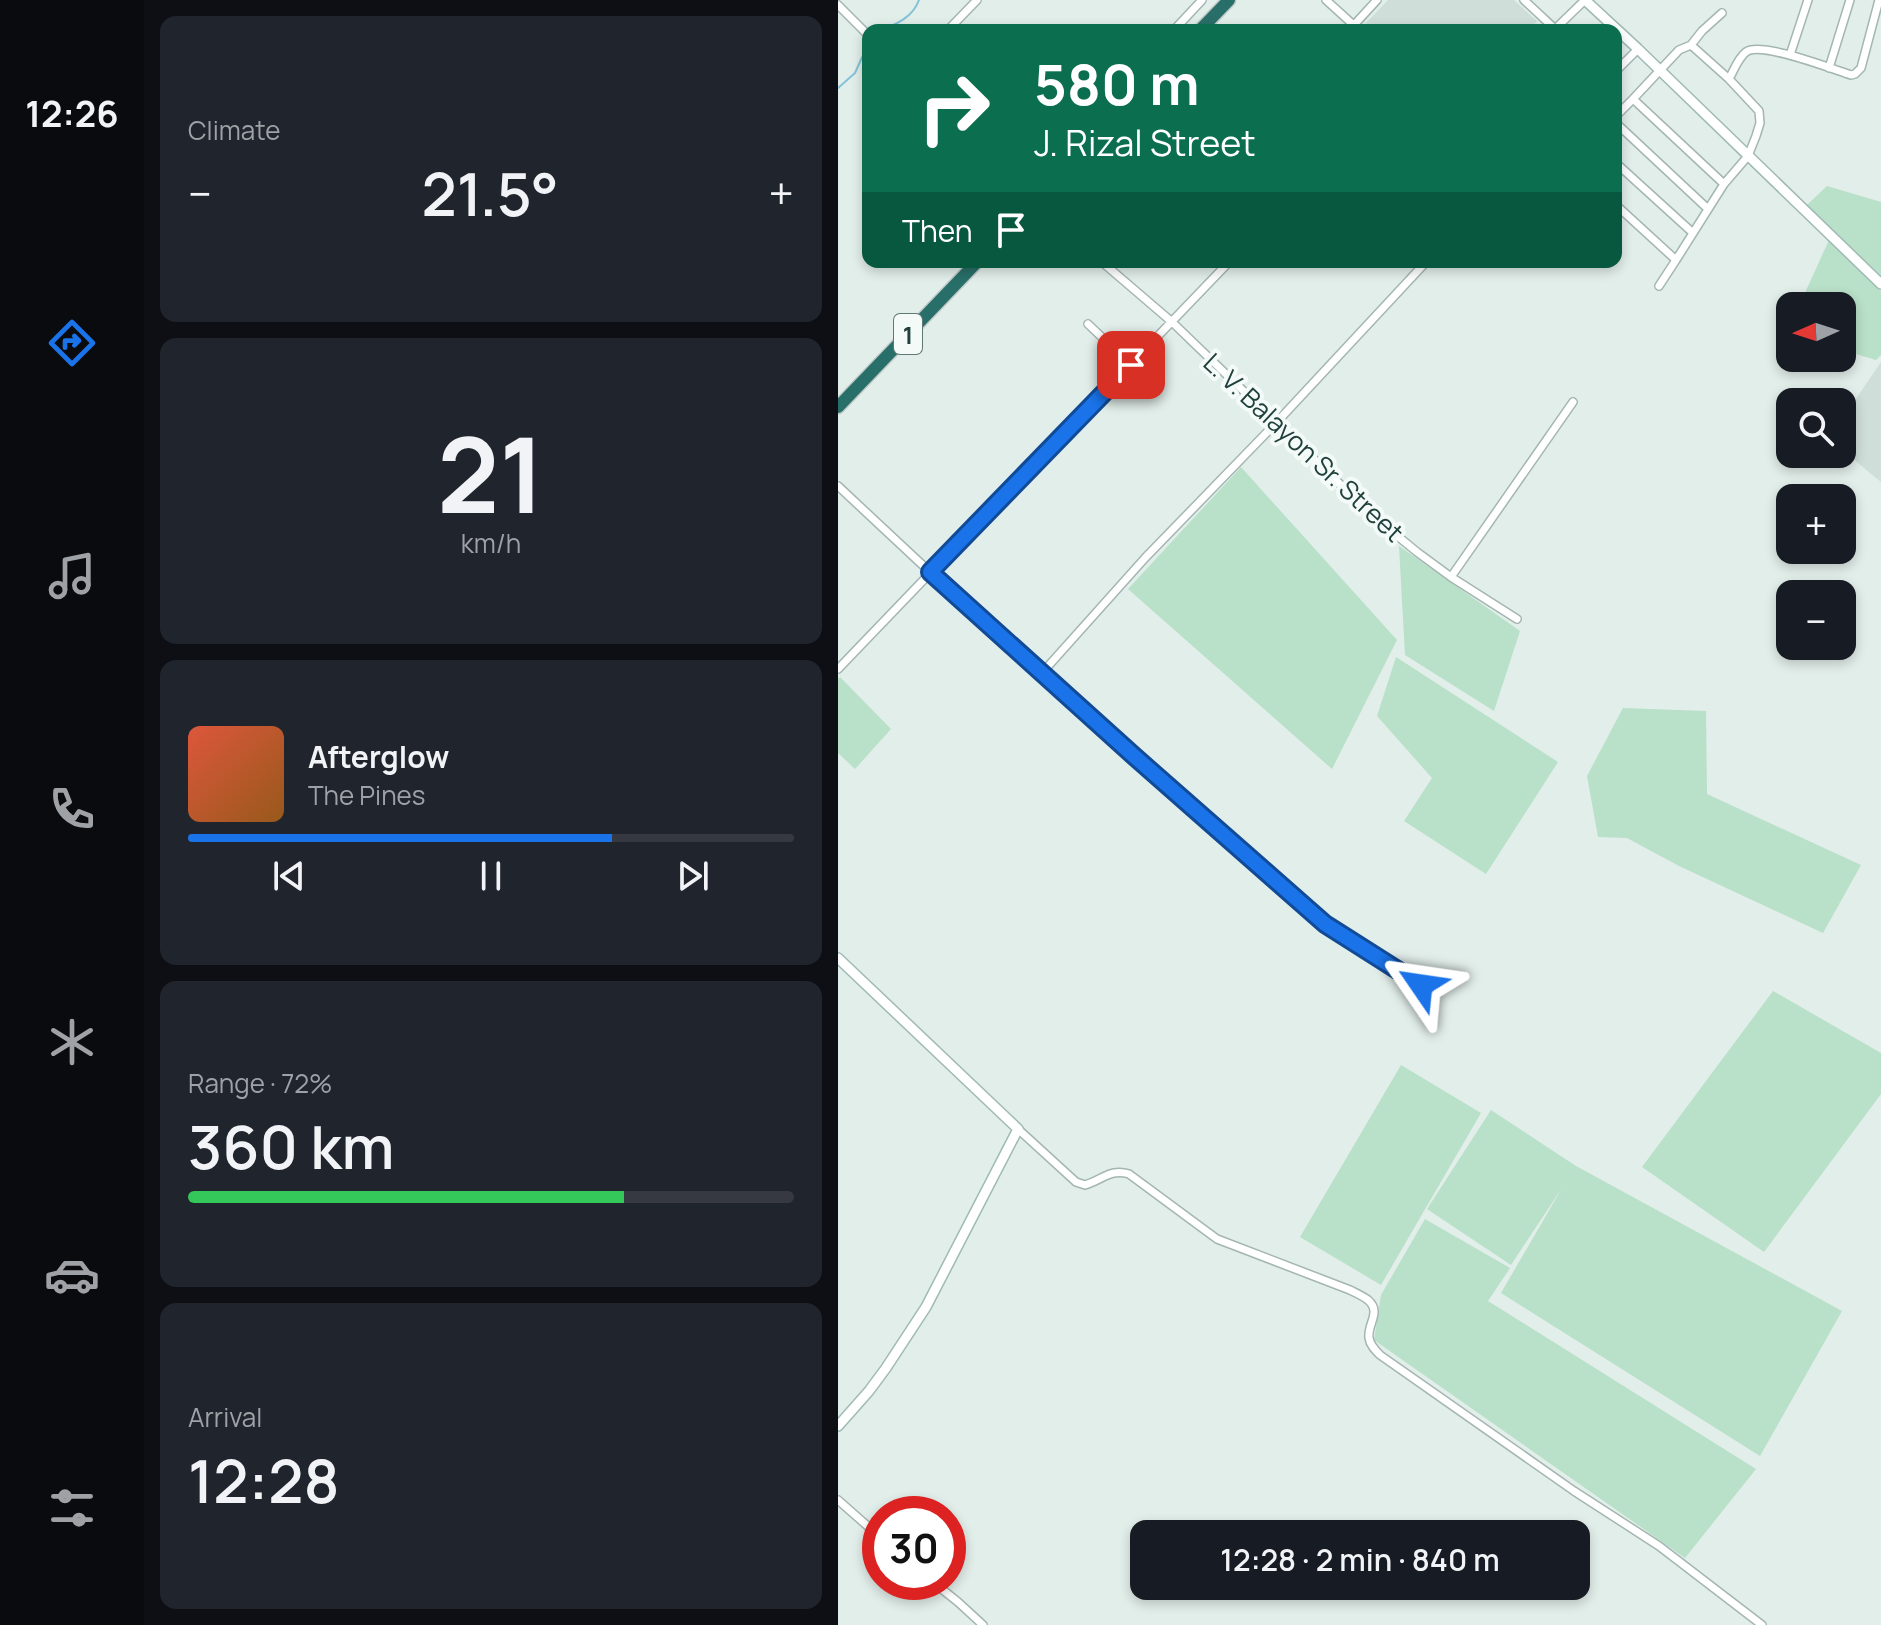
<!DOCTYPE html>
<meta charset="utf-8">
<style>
:root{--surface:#171b24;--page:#20242c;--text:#f1f3f6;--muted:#9ea1a6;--line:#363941;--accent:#1a73e8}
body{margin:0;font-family:Manrope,sans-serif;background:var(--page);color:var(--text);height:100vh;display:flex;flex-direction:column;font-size:30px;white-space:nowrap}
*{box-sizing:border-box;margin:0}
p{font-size:26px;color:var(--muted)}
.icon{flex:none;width:44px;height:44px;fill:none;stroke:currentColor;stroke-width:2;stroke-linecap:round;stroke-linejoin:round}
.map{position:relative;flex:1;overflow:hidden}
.panel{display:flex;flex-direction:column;gap:16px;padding:16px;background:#0d0f14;width:694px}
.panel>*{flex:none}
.top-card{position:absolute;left:24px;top:24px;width:760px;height:244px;border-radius:16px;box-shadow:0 4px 12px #0003;background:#0b6e4f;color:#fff;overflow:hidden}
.needle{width:52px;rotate:267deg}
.buttons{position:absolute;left:938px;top:292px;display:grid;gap:16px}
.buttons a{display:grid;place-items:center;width:80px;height:80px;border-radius:16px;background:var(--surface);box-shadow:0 4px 12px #0003;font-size:40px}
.speed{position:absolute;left:24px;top:1496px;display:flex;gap:16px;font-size:40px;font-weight:700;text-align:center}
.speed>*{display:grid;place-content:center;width:104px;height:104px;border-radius:50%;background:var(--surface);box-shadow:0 4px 12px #0003;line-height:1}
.speed .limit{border:12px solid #d22;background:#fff;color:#111}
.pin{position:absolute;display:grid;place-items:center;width:68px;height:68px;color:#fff;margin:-34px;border-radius:16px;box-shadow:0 4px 12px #0006}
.me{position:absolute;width:88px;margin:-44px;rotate:302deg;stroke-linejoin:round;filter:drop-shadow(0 0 6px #0008)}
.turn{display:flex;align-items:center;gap:28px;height:168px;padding:0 40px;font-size:36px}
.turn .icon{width:104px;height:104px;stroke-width:2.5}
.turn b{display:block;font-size:56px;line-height:68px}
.then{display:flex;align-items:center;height:76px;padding:0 40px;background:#0003;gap:16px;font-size:30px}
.big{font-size:60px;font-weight:600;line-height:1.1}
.panel .tile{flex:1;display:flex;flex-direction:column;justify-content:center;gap:12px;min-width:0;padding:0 28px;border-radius:16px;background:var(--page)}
.panel .dial{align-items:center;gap:0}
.dial b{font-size:104px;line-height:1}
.song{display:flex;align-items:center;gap:24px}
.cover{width:96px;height:96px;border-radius:12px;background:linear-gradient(135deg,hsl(10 70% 55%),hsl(30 70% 35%))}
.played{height:8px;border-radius:4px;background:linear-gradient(90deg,var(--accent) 70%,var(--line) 70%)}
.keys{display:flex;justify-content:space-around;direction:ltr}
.heat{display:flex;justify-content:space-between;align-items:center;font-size:44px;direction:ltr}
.charge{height:12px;border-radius:6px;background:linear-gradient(90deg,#34c759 72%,var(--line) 0)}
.trip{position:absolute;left:292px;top:1520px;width:460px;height:80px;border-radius:16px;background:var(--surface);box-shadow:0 4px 12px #0003;font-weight:600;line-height:80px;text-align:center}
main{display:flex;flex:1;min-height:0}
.tab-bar{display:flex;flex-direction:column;width:144px;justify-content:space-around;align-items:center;background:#090b0e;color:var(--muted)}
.tab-bar .icon{width:56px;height:56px}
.tab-bar .current{color:var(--accent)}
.tab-bar b{font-size:36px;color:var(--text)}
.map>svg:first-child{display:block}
</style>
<main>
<nav class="tab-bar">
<b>12:26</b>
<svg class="icon current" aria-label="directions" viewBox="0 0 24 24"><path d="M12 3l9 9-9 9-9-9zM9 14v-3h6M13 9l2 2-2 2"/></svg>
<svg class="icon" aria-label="music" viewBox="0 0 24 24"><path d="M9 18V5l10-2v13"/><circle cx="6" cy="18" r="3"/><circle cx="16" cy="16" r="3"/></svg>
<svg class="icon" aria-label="phone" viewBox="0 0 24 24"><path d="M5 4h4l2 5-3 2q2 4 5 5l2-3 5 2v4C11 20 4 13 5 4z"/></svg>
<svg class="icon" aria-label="climate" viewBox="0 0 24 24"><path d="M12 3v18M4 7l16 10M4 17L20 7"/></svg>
<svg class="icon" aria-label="car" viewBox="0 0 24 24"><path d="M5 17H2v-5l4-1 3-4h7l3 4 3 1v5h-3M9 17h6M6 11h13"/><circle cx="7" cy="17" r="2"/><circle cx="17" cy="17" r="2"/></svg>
<svg class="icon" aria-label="filters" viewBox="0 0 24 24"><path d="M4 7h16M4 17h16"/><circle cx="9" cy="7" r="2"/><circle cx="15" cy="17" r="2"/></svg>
</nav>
<section class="panel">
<div class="tile"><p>Climate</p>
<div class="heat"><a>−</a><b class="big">21.5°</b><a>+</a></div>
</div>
<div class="tile dial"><b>21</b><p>km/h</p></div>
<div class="tile">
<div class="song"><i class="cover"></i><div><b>Afterglow</b><p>The Pines</p></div></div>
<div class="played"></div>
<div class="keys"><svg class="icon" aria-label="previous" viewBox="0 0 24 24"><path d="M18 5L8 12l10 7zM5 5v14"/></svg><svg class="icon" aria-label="pause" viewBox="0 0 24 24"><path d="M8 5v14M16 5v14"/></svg><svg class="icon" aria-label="next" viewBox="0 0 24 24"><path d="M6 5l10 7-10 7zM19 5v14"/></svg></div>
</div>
<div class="tile"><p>Range · 72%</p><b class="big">360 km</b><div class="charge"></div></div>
<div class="tile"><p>Arrival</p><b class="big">12:28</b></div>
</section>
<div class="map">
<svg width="1043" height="1625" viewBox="0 0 1043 1625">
<rect width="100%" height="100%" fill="#e2eeea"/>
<!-- built -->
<path fill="#d0ded9" d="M 550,0 L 676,0 L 699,21 L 691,30 L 534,30 L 528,23 Z
M 1043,362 L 1043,482 L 1004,450 L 1004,419 Z"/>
<!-- green -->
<path fill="#b9e0c8" d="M 989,186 L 1043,202 L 1043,276 L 969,205 Z
M 991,240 L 1043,291 L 1043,355 L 1038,360 L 1004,350 L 1004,306 L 961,306 Z
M 403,467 L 559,640 L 494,769 L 290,589 Z
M 561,546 L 682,631 L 656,711 L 567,655 Z
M 558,657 L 720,762 L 648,874 L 566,821 L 594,778 L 539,716 Z
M 2,677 L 53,729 L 17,769 L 0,753 L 0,679 Z
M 785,708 L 868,711 L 869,794 L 1023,865 L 985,933 L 841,866 L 789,838 L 760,837 L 749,776 Z
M 935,991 L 1043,1053 L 1043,1094 L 926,1252 L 804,1167 Z
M 563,1065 L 643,1113 L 543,1285 L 462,1237 Z
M 653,1110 L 738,1166 L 1004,1311 L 922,1456 L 663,1293 L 724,1188 L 673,1265 L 589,1209 Z
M 587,1219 L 672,1268 L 650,1301 L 918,1469 L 847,1558 L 536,1340 L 543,1295 Z"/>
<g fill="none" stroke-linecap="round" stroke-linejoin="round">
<!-- stream -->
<path stroke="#85c1d7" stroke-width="2" d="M 43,30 C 59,24 75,17 81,0
M 0,88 L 17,73 L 30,44"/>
<!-- street casing -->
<g stroke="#a4b6b2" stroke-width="10">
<path id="street" d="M 488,0 L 521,30
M 686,0 L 717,29
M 0,5 L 30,35
M 516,25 L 539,0
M 110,30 L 139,0
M 336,30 L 364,0
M 716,30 L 747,0
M 853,45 L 891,79 C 896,70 900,58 908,52 C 923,41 994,69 1013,75 L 1017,74 L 1023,68 L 1041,0
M 952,55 L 970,0
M 991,68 L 1012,0
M 778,71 L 800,49
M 795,99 L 841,50 L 853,45 L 864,31 L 884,13
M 778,116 L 795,99 L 886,184
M 778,123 L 870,209
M 778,163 L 855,233
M 778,205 L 838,260 L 886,184 L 910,156 L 918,136 L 922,123 L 921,111 L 891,79
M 264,262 L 334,322 L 534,515 L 579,552 L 613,577 L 679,619
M 821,286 L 838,260
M 250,324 L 293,365
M 0,486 L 92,572 L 467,907 L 509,939 L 583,985
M 613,577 L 735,402
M 0,669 L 391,262
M 204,673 L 307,558 L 438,423 L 588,262
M 180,1129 L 238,1182 L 247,1185 C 264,1180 273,1168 291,1174 L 379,1239 L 512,1290 C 518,1293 525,1296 530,1300 C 544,1312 529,1324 531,1338 C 532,1345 537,1350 542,1355 L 736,1491 L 821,1546 L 924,1625
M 0,1500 L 42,1537
M 95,1582 L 120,1602 L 145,1625"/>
</g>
<!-- secondary casing -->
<g stroke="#9fbab4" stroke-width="12">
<path id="secondary" d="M 747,0 L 800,49 L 1043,284
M 0,958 L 180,1129 L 88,1307 L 48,1368 L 31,1391 L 0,1426"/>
</g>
<!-- highway casing -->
<g stroke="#c1cac8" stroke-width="15">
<path id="highway" d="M 362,30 L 391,0
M 0,407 L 139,262"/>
</g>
<!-- street -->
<use href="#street" stroke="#fff" stroke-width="7"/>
<!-- secondary -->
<use href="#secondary" stroke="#fff" stroke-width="9"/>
<!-- highway -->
<use href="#highway" stroke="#296f69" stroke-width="12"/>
</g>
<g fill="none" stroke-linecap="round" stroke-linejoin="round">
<!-- route casing -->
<g stroke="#114b97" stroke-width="20">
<path id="route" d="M 293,365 L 92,572 L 296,756 L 487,924 L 583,985"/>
</g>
<!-- route -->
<use href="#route" stroke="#1a73e8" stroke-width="14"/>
</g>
<g text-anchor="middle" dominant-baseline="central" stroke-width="8" stroke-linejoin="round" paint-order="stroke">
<!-- shield labels -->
<rect fill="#f3faf7" stroke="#5f7873" stroke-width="2" x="56" y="314" width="28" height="40" rx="6"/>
<g font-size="24" font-weight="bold" fill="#20403b">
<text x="70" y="334">1</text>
</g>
<!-- street labels -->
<g font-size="26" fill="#20403b" stroke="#f3faf7">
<text transform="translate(466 447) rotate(43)">L. V. Balayon Sr. Street</text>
</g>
</g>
</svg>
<div class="buttons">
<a><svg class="needle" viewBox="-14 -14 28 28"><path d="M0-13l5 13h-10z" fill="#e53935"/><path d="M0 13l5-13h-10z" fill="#9ea1a6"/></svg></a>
<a><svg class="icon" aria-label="search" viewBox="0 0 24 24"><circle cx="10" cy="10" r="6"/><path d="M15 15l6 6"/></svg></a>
<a>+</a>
<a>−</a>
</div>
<div class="speed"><div class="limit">30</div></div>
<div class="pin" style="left:293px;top:365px;background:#d93025"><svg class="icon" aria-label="arrive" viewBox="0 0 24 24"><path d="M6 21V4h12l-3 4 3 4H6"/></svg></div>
<svg class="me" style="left:583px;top:985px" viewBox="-20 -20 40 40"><path d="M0-17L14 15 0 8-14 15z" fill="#1a73e8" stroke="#fff" stroke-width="4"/></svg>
<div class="trip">12:28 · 2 min · 840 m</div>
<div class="top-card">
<div class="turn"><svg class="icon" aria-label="right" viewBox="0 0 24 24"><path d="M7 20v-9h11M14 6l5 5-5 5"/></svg><div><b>580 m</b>J. Rizal Street</div></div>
<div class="then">Then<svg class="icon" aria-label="arrive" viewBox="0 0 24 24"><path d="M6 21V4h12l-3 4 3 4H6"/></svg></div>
</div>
</div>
</main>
